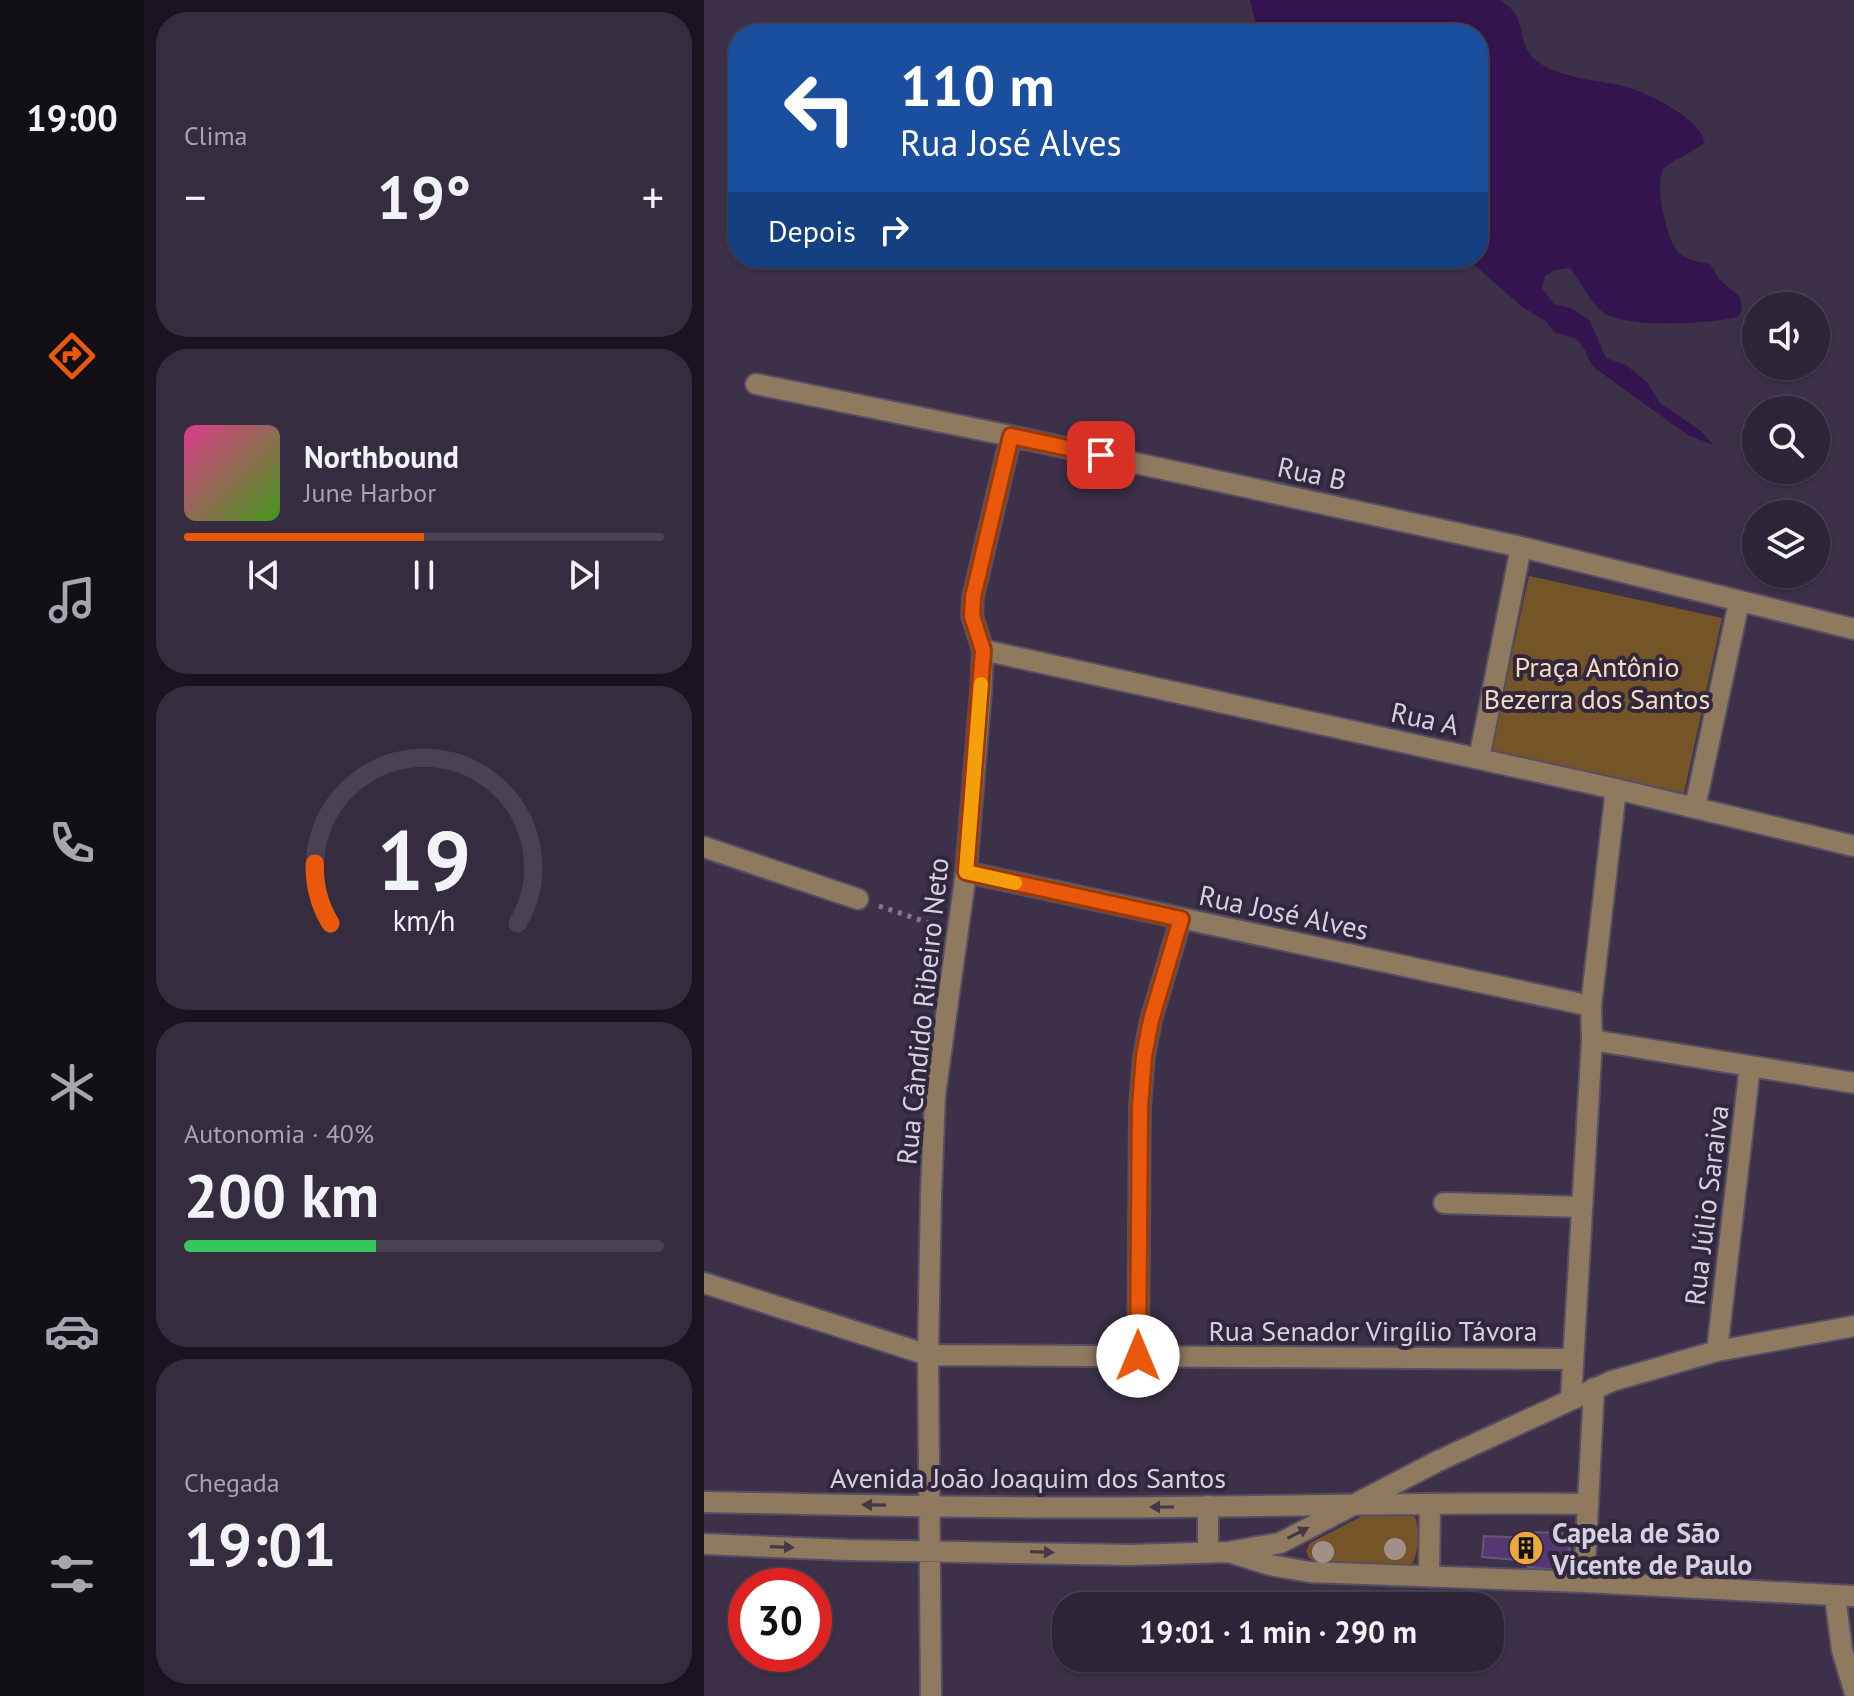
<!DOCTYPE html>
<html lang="pt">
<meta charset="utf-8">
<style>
:root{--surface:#2d2537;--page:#352d3f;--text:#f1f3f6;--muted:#a7a5ad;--line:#484252;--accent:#ea580c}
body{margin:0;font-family:"PT Sans",sans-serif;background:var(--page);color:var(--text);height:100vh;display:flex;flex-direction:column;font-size:30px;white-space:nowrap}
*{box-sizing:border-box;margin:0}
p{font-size:26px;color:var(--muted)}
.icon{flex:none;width:44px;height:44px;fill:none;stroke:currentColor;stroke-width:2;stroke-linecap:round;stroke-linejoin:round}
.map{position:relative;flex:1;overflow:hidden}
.side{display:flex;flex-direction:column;gap:12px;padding:12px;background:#19141e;width:560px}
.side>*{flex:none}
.top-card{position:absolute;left:24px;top:24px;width:760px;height:244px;border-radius:32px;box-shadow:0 2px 6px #0004,0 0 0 2px var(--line);background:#1a4fa0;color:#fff;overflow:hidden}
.buttons{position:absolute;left:1038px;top:292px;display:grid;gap:16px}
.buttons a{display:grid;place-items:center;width:88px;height:88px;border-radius:50%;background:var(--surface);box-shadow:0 2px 6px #0004,0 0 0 2px var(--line);font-size:40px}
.speed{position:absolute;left:24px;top:1568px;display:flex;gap:16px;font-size:40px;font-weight:700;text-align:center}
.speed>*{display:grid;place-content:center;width:104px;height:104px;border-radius:50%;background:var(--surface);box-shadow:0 2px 6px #0004,0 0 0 2px var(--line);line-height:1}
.speed .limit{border:12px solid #d22;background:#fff;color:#111}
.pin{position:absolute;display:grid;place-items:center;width:68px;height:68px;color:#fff;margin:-34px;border-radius:16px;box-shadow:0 4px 12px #0006}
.me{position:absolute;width:88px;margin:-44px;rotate:0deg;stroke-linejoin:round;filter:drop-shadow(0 0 6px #0008)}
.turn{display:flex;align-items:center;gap:28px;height:168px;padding:0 40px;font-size:36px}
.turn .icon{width:104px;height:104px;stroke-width:2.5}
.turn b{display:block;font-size:56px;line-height:68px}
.then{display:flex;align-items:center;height:76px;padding:0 40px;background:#0003;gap:16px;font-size:30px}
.big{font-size:60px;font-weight:700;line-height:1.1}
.side .tile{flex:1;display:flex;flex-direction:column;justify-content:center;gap:12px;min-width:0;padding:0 28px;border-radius:32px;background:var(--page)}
.side .dial{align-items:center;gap:0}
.dial svg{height:208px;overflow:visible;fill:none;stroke:var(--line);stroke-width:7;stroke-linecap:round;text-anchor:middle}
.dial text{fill:var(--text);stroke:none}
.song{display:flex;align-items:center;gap:24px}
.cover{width:96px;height:96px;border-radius:12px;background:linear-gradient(135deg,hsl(330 70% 55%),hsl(100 70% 35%))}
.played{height:8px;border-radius:4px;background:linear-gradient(90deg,var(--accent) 50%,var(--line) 50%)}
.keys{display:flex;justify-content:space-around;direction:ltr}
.heat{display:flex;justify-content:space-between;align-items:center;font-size:44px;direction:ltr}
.charge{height:12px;border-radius:6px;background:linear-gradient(90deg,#34c759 40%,var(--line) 0)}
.trip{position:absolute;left:348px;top:1592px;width:452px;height:80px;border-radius:32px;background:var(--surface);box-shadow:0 2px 6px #0004,0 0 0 2px var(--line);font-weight:700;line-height:80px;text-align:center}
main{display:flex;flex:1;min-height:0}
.menu{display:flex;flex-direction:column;width:144px;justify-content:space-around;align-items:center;background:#120f16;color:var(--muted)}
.menu .icon{width:56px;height:56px}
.menu .current{color:var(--accent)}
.menu b{font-size:36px;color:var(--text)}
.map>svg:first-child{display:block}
</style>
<main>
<nav class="menu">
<b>19:00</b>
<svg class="icon current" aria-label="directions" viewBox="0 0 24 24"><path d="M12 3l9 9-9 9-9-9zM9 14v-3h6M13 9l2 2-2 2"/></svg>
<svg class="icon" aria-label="music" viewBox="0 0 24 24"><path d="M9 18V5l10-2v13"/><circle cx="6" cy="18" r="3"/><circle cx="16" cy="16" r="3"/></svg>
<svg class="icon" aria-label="phone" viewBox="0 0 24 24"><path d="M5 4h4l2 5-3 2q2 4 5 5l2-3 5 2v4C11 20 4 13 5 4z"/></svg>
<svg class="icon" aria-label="climate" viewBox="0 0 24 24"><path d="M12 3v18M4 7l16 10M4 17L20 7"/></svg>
<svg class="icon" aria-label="car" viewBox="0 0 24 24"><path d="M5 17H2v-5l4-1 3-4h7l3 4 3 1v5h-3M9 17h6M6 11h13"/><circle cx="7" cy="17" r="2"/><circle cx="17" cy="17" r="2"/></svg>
<svg class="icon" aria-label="filters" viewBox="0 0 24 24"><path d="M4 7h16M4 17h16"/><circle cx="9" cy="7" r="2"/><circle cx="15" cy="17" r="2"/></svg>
</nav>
<section class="side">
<div class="tile"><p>Clima</p>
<div class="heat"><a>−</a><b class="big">19°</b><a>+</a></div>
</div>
<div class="tile">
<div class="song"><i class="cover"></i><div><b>Northbound</b><p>June Harbor</p></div></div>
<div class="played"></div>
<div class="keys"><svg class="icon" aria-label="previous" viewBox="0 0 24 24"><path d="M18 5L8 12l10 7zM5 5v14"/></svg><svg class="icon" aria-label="pause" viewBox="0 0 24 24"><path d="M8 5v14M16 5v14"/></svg><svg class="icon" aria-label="next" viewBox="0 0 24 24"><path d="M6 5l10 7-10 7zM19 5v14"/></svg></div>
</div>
<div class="tile dial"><svg viewBox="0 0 100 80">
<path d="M14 69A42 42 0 1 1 86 69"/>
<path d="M14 69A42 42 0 0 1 8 46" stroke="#ea580c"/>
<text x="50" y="56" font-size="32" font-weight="700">19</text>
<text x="50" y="72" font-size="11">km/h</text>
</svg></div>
<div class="tile"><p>Autonomia · 40%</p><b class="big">200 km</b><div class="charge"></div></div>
<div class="tile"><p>Chegada</p><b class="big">19:01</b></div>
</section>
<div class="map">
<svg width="1150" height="1696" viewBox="0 0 1150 1696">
<rect width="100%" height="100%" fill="#3c3149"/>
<!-- green -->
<path fill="#755527" d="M 825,576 L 1018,618 L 980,793 L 787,751 Z
M 664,1513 L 705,1514 L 711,1517 C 716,1529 715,1552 708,1564 L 701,1566 L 612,1562 L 605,1558 L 602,1551 L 606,1543 Z"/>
<!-- water -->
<path fill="#33144e" d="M 546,0 L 795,0 C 829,18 808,47 837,64 C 861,78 889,80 915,85 C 941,91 993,116 1001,142 C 991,152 963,162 959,170 C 950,185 963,243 976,254 C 985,261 996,262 1006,264 L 1016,280 L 1036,297 L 1038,311 L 1033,317 C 1005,324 915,330 895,309 C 884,298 876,281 866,268 L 851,270 L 841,276 L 838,288 L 850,304 L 867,308 L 886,321 L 902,358 L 922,365 L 943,382 L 956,403 L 997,431 L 1009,445 L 984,435 L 892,369 C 883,361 883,349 874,341 C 869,336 857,335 850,332 L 843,322 L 817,306 L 766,261 L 758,258 L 774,258 L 774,34 L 544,34 L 551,20 Z"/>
<!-- building -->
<path fill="#553775" stroke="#655a74" stroke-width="2" d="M 826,1532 L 858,1533 L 858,1539 L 866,1539 L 865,1564 L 856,1563 L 855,1570 L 824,1567 L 824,1561 L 778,1557 L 780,1536 L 825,1538 Z"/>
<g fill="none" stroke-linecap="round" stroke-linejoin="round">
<!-- minor casing -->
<g stroke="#584e64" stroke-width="24">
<path id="minor" d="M 52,384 L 307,436 L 817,547 L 1150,629
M 279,650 L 912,789 L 1150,846
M 775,759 L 817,547
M 991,807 L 1035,602
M 0,847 L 154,899
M 262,872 L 887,1006
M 888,1040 L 1150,1083
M 740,1203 L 878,1207
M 0,1283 L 224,1355 L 869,1359
M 1013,1351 L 1046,1066
M 434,1356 L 436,1107 L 440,1056 L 447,1020 L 477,919
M 867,1398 L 888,1040 L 887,1006 L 912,789
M 0,1502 C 155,1505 311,1509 466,1507 C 606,1506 745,1502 884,1504
M 504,1506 L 504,1553
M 0,1544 L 144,1550 L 426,1555 L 524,1552 L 576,1543 L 732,1462 L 908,1381 L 1013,1351 L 1150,1326
M 525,1552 L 566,1565 L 606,1572 L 880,1582 L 1150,1596
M 725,1577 L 726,1504
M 880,1582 L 890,1388
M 1131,1596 L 1138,1650 L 1150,1690
M 227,1696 L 224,1355 L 227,1194 L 231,1095 L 262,872 L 277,691 L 279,650 L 268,616 L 269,597 L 307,436"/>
</g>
<!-- path -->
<path stroke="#837a8e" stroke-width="5" stroke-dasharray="4 6" stroke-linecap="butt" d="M 175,906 L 234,926"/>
<!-- minor -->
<use href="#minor" stroke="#8f7a5f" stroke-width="20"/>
</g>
<!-- trees -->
<g fill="#a28f87">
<circle cx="691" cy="1549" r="11"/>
<circle cx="619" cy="1552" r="11"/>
</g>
<!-- one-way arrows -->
<defs><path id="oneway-solid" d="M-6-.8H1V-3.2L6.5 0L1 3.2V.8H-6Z" transform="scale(2)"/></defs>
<g fill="#443845">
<use href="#oneway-solid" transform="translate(170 1505) rotate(-179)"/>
<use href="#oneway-solid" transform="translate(458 1507) rotate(180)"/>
<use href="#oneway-solid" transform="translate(594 1533) rotate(-27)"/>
<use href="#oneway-solid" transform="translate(78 1547) rotate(2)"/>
<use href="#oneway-solid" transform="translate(338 1552) rotate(2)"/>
</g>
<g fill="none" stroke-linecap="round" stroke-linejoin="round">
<!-- route casing -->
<g stroke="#983908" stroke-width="20">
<path id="route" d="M 397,455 L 307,436 L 269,597 L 268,616 L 279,650 L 262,872 L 477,919 L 447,1020 L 440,1056 L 436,1107 L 434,1356"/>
</g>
<!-- route -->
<use href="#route" stroke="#ea580c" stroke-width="14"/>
<!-- slow -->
<path stroke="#f59e0b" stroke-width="14" d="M 277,684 L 262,872 L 311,883"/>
</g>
<!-- icons -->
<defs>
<g id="building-disc" transform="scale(1.8)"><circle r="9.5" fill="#eda83b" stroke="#31273e"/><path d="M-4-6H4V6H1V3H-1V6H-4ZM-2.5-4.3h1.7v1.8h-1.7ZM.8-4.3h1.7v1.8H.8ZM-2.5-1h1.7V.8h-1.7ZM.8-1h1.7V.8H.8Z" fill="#111"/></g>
</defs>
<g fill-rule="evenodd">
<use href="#building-disc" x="822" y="1548"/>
</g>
<g text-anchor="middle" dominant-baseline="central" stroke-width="8" stroke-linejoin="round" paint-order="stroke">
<!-- street labels -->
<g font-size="28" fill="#d6d0df" stroke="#31273e">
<text transform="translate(608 473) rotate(12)">Rua B</text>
<text transform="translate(721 718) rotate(12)">Rua A</text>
<text transform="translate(580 912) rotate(12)">Rua José Alves</text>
<text transform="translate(218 1011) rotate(-84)">Rua Cândido Ribeiro Neto</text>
<text transform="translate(1002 1205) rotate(-83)">Rua Júlio Saraiva</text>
<text x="669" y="1330">Rua Senador Virgílio Távora</text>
<text x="324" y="1477">Avenida João Joaquim dos Santos</text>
</g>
<!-- park labels -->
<g font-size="28" fill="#f6dcba" stroke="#31273e">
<text x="893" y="666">Praça Antônio<tspan x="893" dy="32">Bezerra dos Santos</tspan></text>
</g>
<!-- poi labels -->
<g font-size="28" font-weight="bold" fill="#d6d0df" stroke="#31273e" text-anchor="start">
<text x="848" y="1532">Capela de São<tspan x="848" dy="32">Vicente de Paulo</tspan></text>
</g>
</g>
</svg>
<div class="buttons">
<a><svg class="icon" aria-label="sound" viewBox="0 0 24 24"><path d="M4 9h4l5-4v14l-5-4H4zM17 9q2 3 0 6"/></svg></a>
<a><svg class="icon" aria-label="search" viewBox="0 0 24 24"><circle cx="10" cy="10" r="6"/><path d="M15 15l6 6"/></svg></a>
<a><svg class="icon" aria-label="layers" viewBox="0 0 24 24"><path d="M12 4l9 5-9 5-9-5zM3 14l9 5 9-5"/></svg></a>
</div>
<div class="speed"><div class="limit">30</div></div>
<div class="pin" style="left:397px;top:455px;background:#d93025"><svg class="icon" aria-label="arrive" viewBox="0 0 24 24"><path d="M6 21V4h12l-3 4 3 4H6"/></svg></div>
<svg class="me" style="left:434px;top:1356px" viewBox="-20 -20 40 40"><circle r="19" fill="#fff"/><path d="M0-13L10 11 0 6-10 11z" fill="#ea580c"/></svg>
<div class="trip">19:01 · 1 min · 290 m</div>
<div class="top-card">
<div class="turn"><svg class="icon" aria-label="left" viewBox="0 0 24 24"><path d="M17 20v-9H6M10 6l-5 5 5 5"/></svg><div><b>110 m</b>Rua José Alves</div></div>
<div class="then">Depois<svg class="icon" aria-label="right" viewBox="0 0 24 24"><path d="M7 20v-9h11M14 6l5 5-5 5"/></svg></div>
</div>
</div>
</main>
